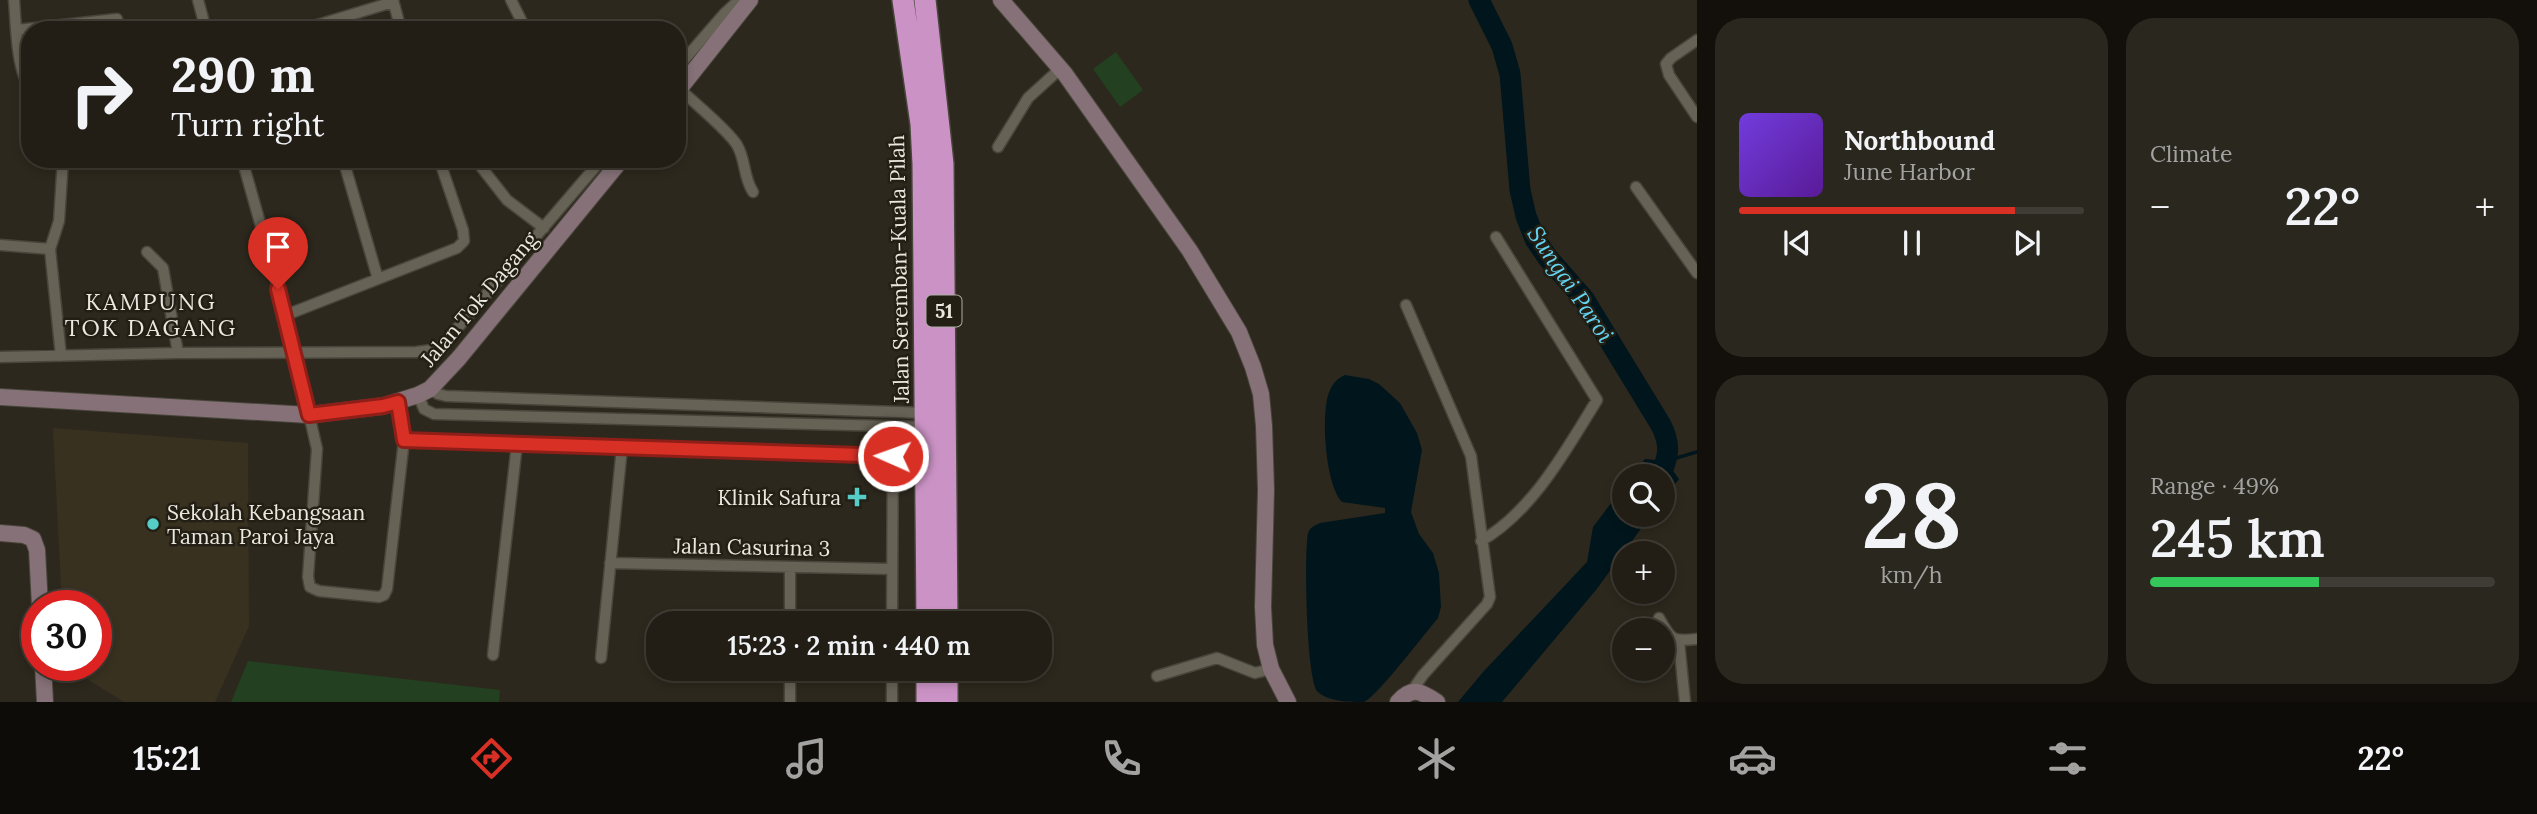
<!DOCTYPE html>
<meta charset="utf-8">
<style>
:root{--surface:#221e16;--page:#2a271f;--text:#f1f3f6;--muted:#a2a2a1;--line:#3f3c35;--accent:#d93025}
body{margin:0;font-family:Lora,serif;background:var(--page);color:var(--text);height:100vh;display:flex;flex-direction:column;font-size:26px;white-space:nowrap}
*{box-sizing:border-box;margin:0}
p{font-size:23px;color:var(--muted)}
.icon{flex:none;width:38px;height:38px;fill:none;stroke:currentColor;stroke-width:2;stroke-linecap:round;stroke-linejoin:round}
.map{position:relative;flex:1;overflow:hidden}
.drawer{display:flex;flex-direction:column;gap:18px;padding:18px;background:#13100c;width:840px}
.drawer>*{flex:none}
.banner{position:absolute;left:21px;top:21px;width:665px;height:147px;border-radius:28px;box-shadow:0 4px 10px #0003,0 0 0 2px var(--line);background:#221e16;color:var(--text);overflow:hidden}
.controls{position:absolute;left:1612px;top:464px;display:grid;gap:14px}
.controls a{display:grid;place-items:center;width:63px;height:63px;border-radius:50%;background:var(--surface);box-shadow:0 4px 10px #0003,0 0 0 2px var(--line);font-size:35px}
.speed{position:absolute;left:21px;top:590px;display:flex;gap:14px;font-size:35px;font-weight:700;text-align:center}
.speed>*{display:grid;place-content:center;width:91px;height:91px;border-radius:50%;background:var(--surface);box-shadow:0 4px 10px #0003,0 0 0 2px var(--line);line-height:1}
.speed .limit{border:10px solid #d22;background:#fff;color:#111}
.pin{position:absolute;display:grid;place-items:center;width:60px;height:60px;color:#fff;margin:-72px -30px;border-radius:50% 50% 50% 0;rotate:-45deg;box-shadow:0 0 7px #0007}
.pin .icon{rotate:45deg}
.me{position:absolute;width:77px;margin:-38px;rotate:272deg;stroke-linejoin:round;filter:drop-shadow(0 0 5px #0008)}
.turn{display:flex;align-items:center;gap:24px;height:147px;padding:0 35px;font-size:32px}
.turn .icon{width:91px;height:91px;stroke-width:2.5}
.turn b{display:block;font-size:49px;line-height:60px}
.big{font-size:52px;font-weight:600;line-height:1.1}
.drawer .tile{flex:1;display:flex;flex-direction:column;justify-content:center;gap:10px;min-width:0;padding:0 24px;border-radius:28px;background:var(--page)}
.drawer .dial{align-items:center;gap:0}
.dial b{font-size:91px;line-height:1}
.song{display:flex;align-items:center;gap:21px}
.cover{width:84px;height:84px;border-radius:10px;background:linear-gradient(135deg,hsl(260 70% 55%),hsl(270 70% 35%))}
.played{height:7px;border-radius:4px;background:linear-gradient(90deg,var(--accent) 80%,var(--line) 80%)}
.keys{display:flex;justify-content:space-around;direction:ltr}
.heat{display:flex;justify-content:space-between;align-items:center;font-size:38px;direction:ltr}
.charge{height:10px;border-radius:5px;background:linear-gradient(90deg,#34c759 49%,var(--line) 0)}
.drawer .tiles{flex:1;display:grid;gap:18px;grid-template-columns:repeat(2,1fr)}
.trip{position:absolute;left:646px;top:611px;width:406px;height:70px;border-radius:28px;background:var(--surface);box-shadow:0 4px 10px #0003,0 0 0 2px var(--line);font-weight:600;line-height:70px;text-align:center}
.tab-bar{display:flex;height:112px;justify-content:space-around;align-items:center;background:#0e0c09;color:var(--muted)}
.tab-bar .icon{width:49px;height:49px}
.tab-bar .current{color:var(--accent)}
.tab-bar b{font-size:32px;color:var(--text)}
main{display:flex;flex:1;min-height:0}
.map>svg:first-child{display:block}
</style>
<main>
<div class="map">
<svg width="1697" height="702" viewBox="0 0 1697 702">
<rect width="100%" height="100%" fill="#2d281d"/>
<!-- built -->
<path fill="#383120" d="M 53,428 L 248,443 L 249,626 L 215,702 L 124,702 L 66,666 L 96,665 L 96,606 L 62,605 Z"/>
<!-- green -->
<path fill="#234020" d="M 1116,52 L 1143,90 L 1120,107 L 1093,69 Z
M 248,661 L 500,690 L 499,702 L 231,702 Z"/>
<!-- water -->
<path fill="#01161c" d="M 1345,375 L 1369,379 L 1379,384 L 1400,403 L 1417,433 L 1422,450 L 1411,512 L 1419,534 L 1433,553 L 1439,573 L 1441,607 L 1438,618 C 1427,631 1374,700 1364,702 C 1351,702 1329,702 1318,692 C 1306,681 1304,552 1308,533 C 1310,527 1314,526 1320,523 L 1385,513 L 1385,508 L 1342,502 C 1325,485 1320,410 1330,390 C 1333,383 1338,378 1345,375 Z
M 1645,459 L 1666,461 L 1679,479 L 1663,500 L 1662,476 L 1632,476 Z
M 1624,486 L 1624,514 L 1651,515 L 1596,590 L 1502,702 L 1458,702 L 1483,672 L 1587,562 L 1593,527 Z"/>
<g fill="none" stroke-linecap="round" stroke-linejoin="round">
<!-- stream -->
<path stroke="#01161c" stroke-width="3.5" d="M 1666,461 L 1697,452"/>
<!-- river -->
<path stroke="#01161c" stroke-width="21" d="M 1479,0 L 1502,46 L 1510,74 L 1520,190 L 1526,216 L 1535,239 L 1548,258 L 1584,299 L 1661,425 C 1671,445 1669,456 1660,476"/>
<!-- street casing -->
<g stroke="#48453b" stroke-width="13">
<path id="street" d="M 14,0 C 16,22 16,70 30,87
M 198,0 L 206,30
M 393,0 L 401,30
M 511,0 L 526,30
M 17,30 L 117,19
M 301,30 L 393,2
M 1697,40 L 1671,58 L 1666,64 L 1669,75 L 1697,117
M 677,68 L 724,14 L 739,0
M 680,89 C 694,103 727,129 737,145 C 746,160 743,177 753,192
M 998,147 L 1028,98 L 1061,68
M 242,159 L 286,315 L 317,449 L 308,577 L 310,587 L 319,591 L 379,597 L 384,595 L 387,589 L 404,440 L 398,402
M 343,159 L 378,279
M 475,159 L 507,200 L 544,228
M 581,159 L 593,170
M 1636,187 L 1697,273
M 0,245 L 50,249
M 147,252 L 163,268 L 178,353
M 1406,305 L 1471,456 L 1490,597 L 1487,604 L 1423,675 L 1412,691
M 286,315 L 457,248 L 464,241 L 463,230 L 439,159
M 61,356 L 50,249 L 59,221 L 63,159
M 0,357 L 178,353 L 416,352 L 432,350 L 443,345 L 602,159
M 430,389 L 438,394 L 446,396 L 926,413
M 418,395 L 424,409 L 434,414 L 926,427
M 404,440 L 893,456
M 1481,541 C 1533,511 1566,450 1597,400 L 1496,237
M 610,563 L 892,569
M 790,567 L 790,623
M 1659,618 C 1671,639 1671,642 1697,639
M 892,623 L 893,426
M 1679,642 L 1685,702
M 493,655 L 517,444
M 601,658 L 622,447
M 790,668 L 790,702
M 892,668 L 892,702
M 1157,676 L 1217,658 L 1255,673 L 1271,669"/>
</g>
<!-- secondary casing -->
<g stroke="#48453b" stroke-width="18">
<path id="secondary" d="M 1001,0 L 1065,74 L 1190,251 L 1239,332 L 1253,367 L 1261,394 L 1264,426 L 1266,490 L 1263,607 L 1265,645 L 1271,669 L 1288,702
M 677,92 L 750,0
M 0,397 L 309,415 L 383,406 L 418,395 L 430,389 L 459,358 L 622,159
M 0,533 L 24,535 L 33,539 L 37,550 L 40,606
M 43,665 L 45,702
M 1398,702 C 1412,686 1421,691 1437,702"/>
</g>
<!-- highway casing -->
<g stroke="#48453b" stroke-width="24">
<path id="highway" d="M 903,0 L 921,124 L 923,164 L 927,623
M 925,0 L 943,164 L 947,623
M 927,668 L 927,702
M 947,668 L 947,702"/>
</g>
<!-- street -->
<use href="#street" stroke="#676256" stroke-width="10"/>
<!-- secondary -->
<use href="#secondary" stroke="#857177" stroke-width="16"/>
<!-- highway -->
<use href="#highway" stroke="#cb93c5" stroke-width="21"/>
</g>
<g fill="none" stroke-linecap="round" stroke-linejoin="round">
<!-- route casing -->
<g stroke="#8d1f18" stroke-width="18">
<path id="route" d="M 278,289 L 309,415 L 383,406 L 398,402 L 404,440 L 893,456"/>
</g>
<!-- route -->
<use href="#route" stroke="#d93025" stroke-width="12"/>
</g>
<!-- markers -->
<g fill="#55cdc6" stroke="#231f14" stroke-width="2.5">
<path d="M853.5 486.5h7v7h7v7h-7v7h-7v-7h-7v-7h7z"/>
<circle cx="153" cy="524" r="7"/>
</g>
<g text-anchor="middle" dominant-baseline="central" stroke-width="5" stroke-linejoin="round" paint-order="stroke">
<!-- shield labels -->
<rect fill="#231f14" stroke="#aeaca4" stroke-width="2" x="926.5" y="295.5" width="35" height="31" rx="5"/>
<g font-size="19" font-weight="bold" fill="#eae8e1">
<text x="944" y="311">51</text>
</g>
<!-- street labels -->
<g font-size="21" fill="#eae8e1" stroke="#231f14">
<text transform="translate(899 269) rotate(-91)">Jalan Seremban-Kuala Pilah</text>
<text transform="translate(479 299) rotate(-50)">Jalan Tok Dagang</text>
<text transform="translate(752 547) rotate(1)">Jalan Casurina 3</text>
</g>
<!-- poi labels -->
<g font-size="21" fill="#eae8e1" stroke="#231f14" text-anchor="end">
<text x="841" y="497">Klinik Safura</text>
<text x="167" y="512" text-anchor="start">Sekolah Kebangsaan<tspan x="167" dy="24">Taman Paroi Jaya</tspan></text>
</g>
<!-- water labels -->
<g font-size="23" font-style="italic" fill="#63d3f2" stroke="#231f14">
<text transform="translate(1571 284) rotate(56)">Sungai Paroi</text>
</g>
<!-- neighbourhood labels -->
<g font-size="23" letter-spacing="2" fill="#eae8e1" stroke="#231f14">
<text x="151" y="301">KAMPUNG<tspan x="151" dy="26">TOK DAGANG</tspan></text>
</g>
</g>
</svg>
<div class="controls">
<a><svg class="icon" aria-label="search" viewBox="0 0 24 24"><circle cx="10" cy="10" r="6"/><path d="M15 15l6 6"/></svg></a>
<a>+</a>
<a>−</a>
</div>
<div class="speed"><div class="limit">30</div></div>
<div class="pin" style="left:278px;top:289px;background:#d93025"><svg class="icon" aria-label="arrive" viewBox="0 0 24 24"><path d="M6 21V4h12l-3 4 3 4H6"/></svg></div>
<svg class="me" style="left:893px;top:456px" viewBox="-20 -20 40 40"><circle r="17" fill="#d93025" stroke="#fff" stroke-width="3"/><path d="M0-11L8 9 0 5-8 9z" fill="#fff"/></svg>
<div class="trip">15:23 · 2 min · 440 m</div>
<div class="banner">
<div class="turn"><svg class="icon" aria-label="right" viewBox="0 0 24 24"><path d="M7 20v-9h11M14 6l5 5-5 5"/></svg><div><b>290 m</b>Turn right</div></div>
</div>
</div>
<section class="drawer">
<div class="tiles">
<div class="tile">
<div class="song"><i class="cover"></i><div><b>Northbound</b><p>June Harbor</p></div></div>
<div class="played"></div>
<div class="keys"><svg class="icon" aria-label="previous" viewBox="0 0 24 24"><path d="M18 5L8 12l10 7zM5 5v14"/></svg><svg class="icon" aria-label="pause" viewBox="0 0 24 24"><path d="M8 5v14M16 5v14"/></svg><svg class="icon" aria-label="next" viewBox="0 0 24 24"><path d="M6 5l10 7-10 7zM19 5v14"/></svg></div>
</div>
<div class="tile"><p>Climate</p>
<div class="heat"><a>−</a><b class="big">22°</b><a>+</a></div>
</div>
<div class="tile dial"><b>28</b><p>km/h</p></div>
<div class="tile"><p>Range · 49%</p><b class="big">245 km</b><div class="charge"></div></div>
</div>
</section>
</main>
<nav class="tab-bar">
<b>15:21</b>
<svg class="icon current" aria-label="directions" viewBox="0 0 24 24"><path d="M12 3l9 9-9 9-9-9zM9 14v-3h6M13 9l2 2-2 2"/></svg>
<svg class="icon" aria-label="music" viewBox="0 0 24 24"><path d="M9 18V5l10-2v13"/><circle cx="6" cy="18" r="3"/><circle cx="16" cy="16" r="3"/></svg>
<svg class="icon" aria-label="phone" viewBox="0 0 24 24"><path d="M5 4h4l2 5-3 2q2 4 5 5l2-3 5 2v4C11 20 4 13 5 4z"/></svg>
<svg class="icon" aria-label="climate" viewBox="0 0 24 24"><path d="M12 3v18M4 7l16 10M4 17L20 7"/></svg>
<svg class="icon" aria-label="car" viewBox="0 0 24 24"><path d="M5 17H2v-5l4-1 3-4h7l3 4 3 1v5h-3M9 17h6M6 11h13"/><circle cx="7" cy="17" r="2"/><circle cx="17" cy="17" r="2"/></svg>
<svg class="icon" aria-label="filters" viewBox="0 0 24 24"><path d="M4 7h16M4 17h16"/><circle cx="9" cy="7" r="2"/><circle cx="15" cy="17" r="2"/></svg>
<b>22°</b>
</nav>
